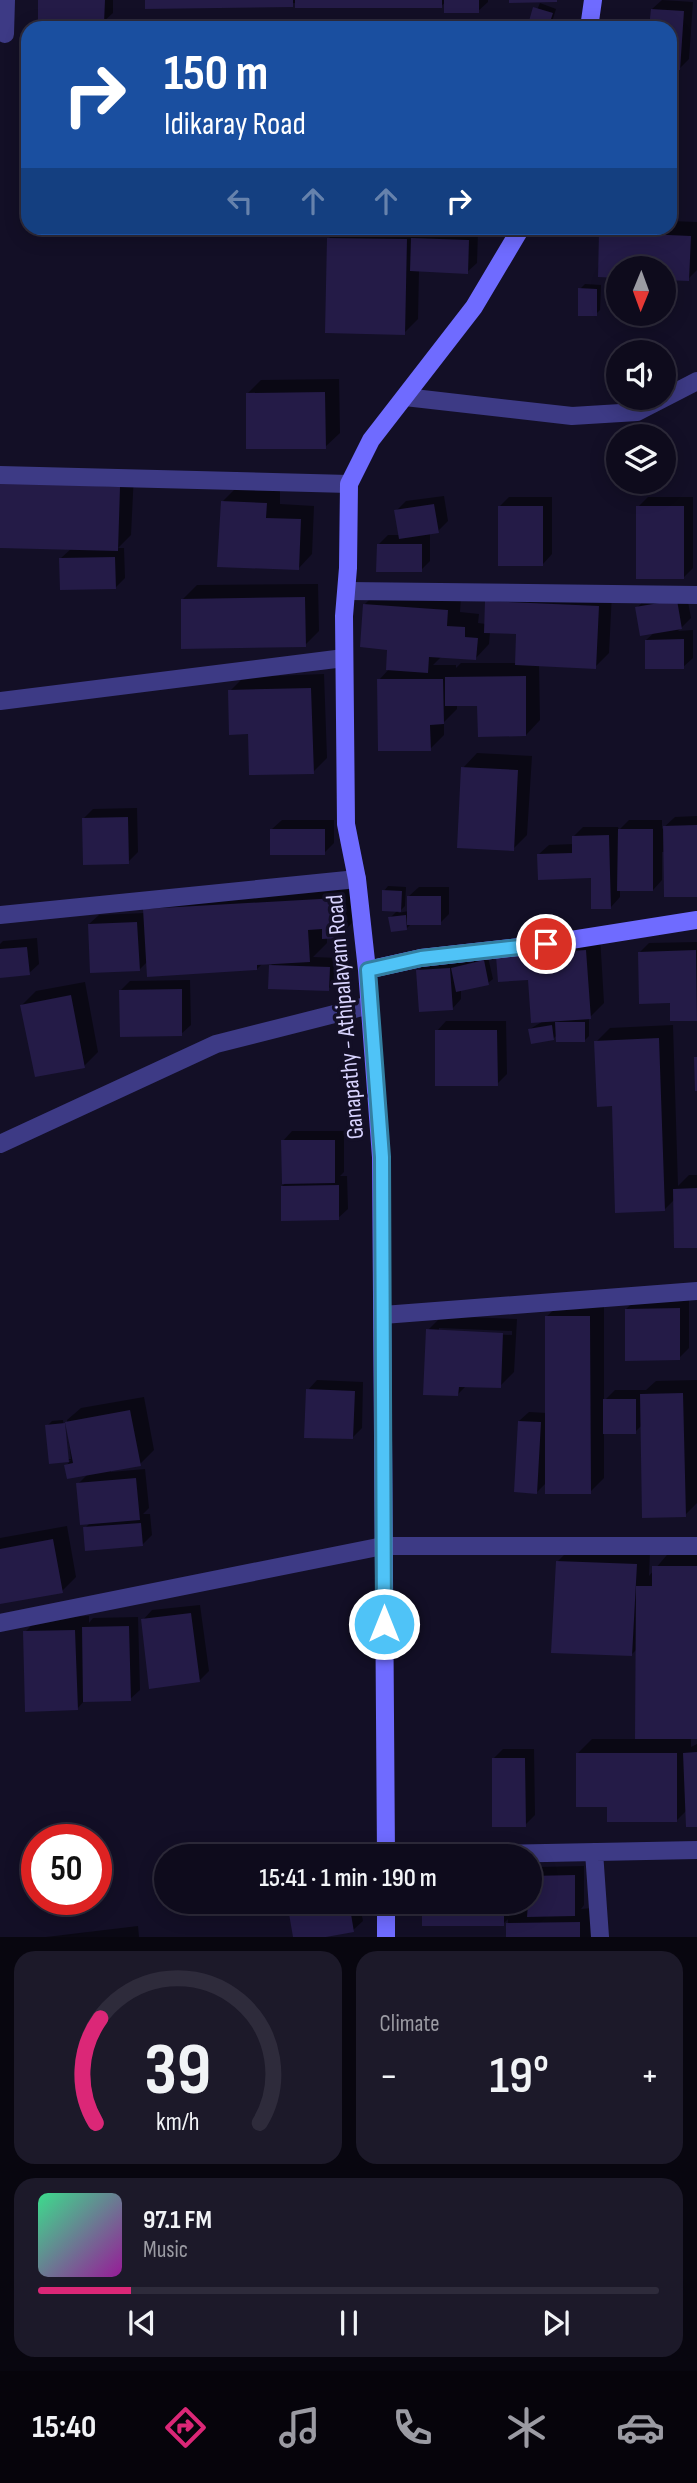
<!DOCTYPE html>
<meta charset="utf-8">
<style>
:root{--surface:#0e0b1c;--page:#1c1929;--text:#f1f3f6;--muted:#9b9ba3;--line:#2e2b3b;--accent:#db2777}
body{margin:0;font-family:"Sofia Sans Condensed",sans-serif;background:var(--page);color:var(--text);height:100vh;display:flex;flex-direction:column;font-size:26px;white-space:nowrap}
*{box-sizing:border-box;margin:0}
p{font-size:23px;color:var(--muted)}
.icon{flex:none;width:38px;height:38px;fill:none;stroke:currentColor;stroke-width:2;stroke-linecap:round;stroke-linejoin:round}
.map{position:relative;height:1937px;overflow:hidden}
.details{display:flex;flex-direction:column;gap:14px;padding:14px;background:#08060f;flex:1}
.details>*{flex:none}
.hud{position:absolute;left:21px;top:21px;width:656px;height:214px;border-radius:21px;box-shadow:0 4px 18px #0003,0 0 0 2px var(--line);background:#1a4fa0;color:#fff;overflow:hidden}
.needle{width:46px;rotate:181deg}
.fabs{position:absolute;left:606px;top:256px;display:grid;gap:14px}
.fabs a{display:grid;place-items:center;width:70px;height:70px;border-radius:50%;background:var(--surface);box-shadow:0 4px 18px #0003,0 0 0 2px var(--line);font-size:35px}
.speed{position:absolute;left:21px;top:1824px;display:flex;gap:14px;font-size:35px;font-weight:700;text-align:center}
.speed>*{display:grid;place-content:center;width:91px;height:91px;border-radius:50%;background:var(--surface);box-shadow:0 4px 18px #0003,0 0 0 2px var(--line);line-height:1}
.speed .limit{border:10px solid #d22;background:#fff;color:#111}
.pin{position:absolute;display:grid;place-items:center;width:60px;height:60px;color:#fff;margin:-30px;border:4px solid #fff;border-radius:50%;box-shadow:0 2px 7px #0007}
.me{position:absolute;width:77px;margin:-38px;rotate:0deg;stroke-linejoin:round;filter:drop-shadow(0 0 5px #0008)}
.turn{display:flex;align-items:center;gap:24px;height:147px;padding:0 28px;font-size:32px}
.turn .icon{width:91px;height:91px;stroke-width:2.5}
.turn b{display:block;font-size:49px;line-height:60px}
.lanes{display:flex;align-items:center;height:66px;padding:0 28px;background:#0003;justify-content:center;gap:35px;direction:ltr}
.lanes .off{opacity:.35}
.big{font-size:52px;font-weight:600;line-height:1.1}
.details .card{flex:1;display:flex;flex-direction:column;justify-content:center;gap:10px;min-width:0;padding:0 24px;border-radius:21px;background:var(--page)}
.details .dial{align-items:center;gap:0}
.dial svg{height:182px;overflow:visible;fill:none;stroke:var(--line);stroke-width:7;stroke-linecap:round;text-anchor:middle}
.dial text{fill:var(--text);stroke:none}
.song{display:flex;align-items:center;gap:21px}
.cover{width:84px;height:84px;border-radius:10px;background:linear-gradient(135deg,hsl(150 70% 55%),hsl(300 70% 35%))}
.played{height:7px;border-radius:4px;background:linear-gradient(90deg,var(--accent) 15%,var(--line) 15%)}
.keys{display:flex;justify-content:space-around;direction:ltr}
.heat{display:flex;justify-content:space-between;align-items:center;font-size:38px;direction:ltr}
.details .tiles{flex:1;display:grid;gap:14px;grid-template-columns:1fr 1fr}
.card:last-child{grid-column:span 2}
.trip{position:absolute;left:154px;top:1844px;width:388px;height:70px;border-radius:35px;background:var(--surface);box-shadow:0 4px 18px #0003,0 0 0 2px var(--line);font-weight:600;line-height:70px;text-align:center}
.dock{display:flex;height:112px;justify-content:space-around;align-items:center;background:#06040b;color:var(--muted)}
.dock .icon{width:49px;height:49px}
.dock .active{color:var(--accent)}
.dock b{font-size:32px;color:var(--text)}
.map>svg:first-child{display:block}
</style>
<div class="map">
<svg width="697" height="1937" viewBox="0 0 697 1937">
<rect width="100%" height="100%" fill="#130f26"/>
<!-- shadow -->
<path fill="#0007" fill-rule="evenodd" d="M 39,0 L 113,0 L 113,13 L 103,22 Z
M 147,0 L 488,0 L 488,2 L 478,11 L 446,2 L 441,6 Z
M 662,0 L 693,2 L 689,59 L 679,69 L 670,28 L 651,28 L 652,9 Z
M 540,3 L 556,9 L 550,28 L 529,28 Z
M 670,221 L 697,222 L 697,270 L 688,279 L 601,233 L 607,228 L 670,228 Z
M 340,228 L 478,231 L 477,263 L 467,272 L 419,270 L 418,319 L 404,333 L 329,238 Z
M 585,284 L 601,285 L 600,310 L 596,314 L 580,289 Z
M 339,379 L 340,433 L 325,447 L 247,394 L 261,380 Z
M 134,473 L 131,535 L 118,548 L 124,548 L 125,578 L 116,587 L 61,558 L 72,548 L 0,531 Z
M 237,487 L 280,489 L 280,504 L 314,506 L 312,554 L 298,569 L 223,501 Z
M 444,496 L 448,521 L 438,531 L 430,532 L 430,561 L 421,570 L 378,545 L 388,535 L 400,535 L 396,511 L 406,501 Z
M 509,497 L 552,497 L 552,554 L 543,564 L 499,507 Z
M 648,497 L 693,497 L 693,568 L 684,577 L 638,507 Z
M 318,584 L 319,631 L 305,645 L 183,599 L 197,585 Z
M 379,590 L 461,597 L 460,612 L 479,614 L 478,623 L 486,624 L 487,602 L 612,593 L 609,653 L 595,667 L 539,665 L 540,720 L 526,735 L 479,704 L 457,704 L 457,709 L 444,722 L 444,735 L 430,749 L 379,680 L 390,668 L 389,648 L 365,604 ZM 490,632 L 518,632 L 517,663 L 461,663 L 456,668 L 456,665 L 433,665 L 442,656 L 475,659 L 489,644 Z
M 686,591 L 691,618 L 678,631 L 693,630 L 693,658 L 683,667 L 646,640 L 655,632 L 637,608 L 646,598 Z
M 324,674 L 327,758 L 313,772 L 250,732 L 230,691 L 244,677 Z
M 477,753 L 532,756 L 527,835 L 513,849 L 463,768 Z
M 137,808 L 138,852 L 128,862 L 84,818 L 93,809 Z
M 697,816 L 697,895 L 665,852 L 662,852 L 662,880 L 653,890 L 620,890 L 620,897 L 611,907 L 592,876 L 539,854 L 549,845 L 574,844 L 573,837 L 583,827 L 618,827 L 619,830 L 629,820 L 662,820 L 662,829 L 675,817 Z
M 282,820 L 334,820 L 334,843 L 324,853 L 272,829 Z
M 355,881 L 357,918 L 339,936 L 327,937 L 327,943 L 313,957 L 339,958 L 338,980 L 328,989 L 271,965 L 274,962 L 263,963 L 257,969 L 148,961 L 139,970 L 89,924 L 99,915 L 145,913 L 162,892 Z
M 388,886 L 406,887 L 405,906 L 398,913 L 409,911 L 409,896 L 419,887 L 449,887 L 449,914 L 440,923 L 412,923 L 407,928 L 390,918 L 398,910 L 384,891 Z
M 600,936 L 604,1003 L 589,1018 L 589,1036 L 585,1040 L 558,1034 L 553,1039 L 530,1029 L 545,1020 L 512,942 Z
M 37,938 L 39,964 L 29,973 L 0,976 L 0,944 L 3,941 Z
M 697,942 L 697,1019 L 671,1001 L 640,952 L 649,943 Z
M 488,957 L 493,979 L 488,983 L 461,989 L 461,999 L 452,1009 L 418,971 L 427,961 L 459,959 L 459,963 Z
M 190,980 L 191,1025 L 181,1034 L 121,990 L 130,981 Z
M 85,982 L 98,1052 L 84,1066 L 22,1005 L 36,991 Z
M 446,1021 L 506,1021 L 507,1074 L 497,1084 L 437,1031 Z
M 673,1025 L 678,1186 L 689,1175 L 697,1175 L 697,1246 L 675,1199 L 665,1209 L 613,1104 L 596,1042 L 610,1028 Z
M 292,1131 L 344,1131 L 344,1172 L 340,1176 L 347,1176 L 348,1209 L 338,1218 L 282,1186 L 287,1182 L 283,1141 Z
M 689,1299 L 689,1348 L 679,1358 L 626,1309 L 636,1300 Z
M 561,1303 L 604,1303 L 604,1401 L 615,1390 L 646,1390 L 656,1381 L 697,1380 L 697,1503 L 685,1515 L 642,1425 L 635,1432 L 604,1432 L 604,1478 L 590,1492 L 547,1482 L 537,1492 L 519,1421 L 529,1412 L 547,1413 L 546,1317 Z
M 442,1316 L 517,1319 L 514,1372 L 500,1386 L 467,1385 L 457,1395 L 428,1330 ZM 439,1328 L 512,1331 L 512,1335 L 439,1332 Z
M 317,1380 L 363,1382 L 362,1428 L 353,1437 L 308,1390 Z
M 144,1397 L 154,1450 L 140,1464 L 111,1470 L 111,1472 L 145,1469 L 149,1508 L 143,1514 L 150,1514 L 152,1535 L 142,1545 L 85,1528 L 90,1523 L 78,1484 L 88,1474 L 66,1466 L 71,1460 L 51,1463 L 47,1426 L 52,1421 L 63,1420 L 67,1459 L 71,1459 L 67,1420 L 81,1408 Z
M 67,1526 L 76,1577 L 62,1591 L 0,1603 L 0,1538 Z
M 572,1547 L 650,1551 L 649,1576 L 672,1549 L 697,1549 L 697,1737 L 691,1737 L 691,1747 L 697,1744 L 697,1825 L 687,1810 L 676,1821 L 609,1805 L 578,1753 L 592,1739 L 637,1739 L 638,1648 L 631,1655 L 558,1561 Z
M 200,1605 L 209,1671 L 199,1681 L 143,1620 L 152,1610 Z
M 89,1616 L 89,1623 L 93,1618 L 138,1617 L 140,1690 L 130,1699 L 85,1700 L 77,1709 L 25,1632 L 39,1618 Z
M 503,1749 L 534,1749 L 535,1815 L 525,1825 L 493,1759 Z
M 584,1866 L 584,1905 L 581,1909 L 593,1908 L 593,1937 L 508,1937 L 508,1919 L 503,1924 L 423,1902 L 518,1902 L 518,1914 L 528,1909 L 530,1875 L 538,1867 Z
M 289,1902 L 359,1902 L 363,1921 L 353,1930 L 295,1937 Z
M 138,1926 L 139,1937 L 46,1937 Z"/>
<!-- building -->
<path fill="#241b47" d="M 38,0 L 105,0 L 104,24 L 38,24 Z
M 145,0 L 293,0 L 293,7 L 145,9 Z
M 295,0 L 442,0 L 442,8 L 295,8 Z
M 444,0 L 479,0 L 479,13 L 444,13 Z
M 509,0 L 557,0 L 557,2 L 509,3 Z
M 533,7 L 553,13 L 548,28 L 527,28 Z
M 651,9 L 684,11 L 680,70 L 670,70 L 670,28 L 649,28 Z
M 599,232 L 691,236 L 689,281 L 663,280 L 663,268 L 618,268 L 618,278 L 598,277 Z
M 327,238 L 407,239 L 405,335 L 325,333 Z
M 411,238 L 469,240 L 468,274 L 410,271 Z
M 578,288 L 597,289 L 597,316 L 578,316 Z
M 325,392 L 326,449 L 246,449 L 246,393 Z
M 0,482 L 120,487 L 118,551 L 0,548 Z
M 221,501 L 267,503 L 266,518 L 301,519 L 299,570 L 217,567 Z
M 434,504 L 439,533 L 399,539 L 394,510 Z
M 498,506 L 543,506 L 543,566 L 498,566 Z
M 636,506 L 684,506 L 684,579 L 636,579 Z
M 377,544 L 422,544 L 422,572 L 376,572 Z
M 115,557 L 116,589 L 60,590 L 59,558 Z
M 305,597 L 306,647 L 181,649 L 181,599 Z
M 677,600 L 682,629 L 640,636 L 635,607 Z
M 485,601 L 599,606 L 596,669 L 515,665 L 516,634 L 484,633 Z
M 363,604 L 448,610 L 447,626 L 465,627 L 465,637 L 478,638 L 476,660 L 429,657 L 428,673 L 386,670 L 387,650 L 360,647 Z
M 684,639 L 684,669 L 645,669 L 645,640 Z
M 526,676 L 526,736 L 478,737 L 477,706 L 445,706 L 445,677 Z
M 377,679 L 443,679 L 444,724 L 430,725 L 431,751 L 378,751 Z
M 311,688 L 314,774 L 249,775 L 248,734 L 229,735 L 228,690 Z
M 461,767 L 518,770 L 514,851 L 457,848 Z
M 128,817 L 129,864 L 83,865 L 82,818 Z
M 697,825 L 697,897 L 664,897 L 663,826 Z
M 270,829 L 325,829 L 325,855 L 270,855 Z
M 618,829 L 653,829 L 653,891 L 617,891 Z
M 609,835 L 611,909 L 591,909 L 591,878 L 538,880 L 537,854 L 572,853 L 572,836 Z
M 382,890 L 402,891 L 401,912 L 382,911 Z
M 407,896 L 441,896 L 441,925 L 407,925 Z
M 337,898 L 340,938 L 322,939 L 322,929 L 308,930 L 310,962 L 257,965 L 257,970 L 147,977 L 143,909 Z
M 406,915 L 407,930 L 391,932 L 388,917 Z
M 137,922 L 140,971 L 90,973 L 88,924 Z
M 27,947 L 30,975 L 0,978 L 0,949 Z
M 586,950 L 591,1019 L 531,1023 L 528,980 L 498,982 L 496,956 Z
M 696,950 L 697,1021 L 670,1021 L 670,1003 L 639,1004 L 638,952 Z
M 484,960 L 489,985 L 456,992 L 451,968 Z
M 269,965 L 330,967 L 329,991 L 268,989 Z
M 450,968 L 453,1010 L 419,1012 L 416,970 Z
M 182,989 L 182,1036 L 120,1037 L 119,990 Z
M 71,995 L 85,1068 L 35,1077 L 20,1005 Z
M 555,1022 L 585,1022 L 585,1042 L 556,1042 Z
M 552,1025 L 554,1040 L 531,1044 L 528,1029 Z
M 435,1030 L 497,1030 L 498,1086 L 435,1086 Z
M 659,1038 L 665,1211 L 615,1213 L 612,1106 L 597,1107 L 594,1041 Z
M 694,1057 L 697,1057 L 697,1091 L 695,1091 Z
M 281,1140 L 335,1140 L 335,1183 L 282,1184 Z
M 339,1185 L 339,1220 L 281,1221 L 281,1186 Z
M 697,1188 L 697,1248 L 674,1248 L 673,1189 Z
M 680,1308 L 680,1360 L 625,1361 L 625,1309 Z
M 545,1316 L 590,1316 L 591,1494 L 545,1494 Z
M 426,1329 L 503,1333 L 501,1388 L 459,1387 L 458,1396 L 423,1395 Z
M 306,1389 L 355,1391 L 353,1439 L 304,1438 Z
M 683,1393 L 686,1517 L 642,1518 L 640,1394 Z
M 603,1399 L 636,1399 L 636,1434 L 603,1434 Z
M 130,1410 L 141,1466 L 67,1479 L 64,1465 L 73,1463 L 65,1422 Z
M 518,1421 L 541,1422 L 537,1494 L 514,1492 Z
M 65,1423 L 69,1462 L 49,1464 L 45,1425 Z
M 136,1478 L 140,1520 L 80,1525 L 76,1483 Z
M 141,1523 L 143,1546 L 85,1551 L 83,1527 Z
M 53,1539 L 63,1593 L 0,1604 L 0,1549 Z
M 556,1561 L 637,1564 L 632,1656 L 551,1653 Z
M 652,1566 L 697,1566 L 697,1739 L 635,1739 L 636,1586 L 652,1586 Z
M 191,1613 L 200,1682 L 149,1689 L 141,1619 Z
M 129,1626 L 131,1701 L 83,1702 L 82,1627 Z
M 75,1630 L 78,1710 L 25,1712 L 23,1631 Z
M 697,1752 L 697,1827 L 686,1827 L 683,1753 Z
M 576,1753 L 677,1753 L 677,1822 L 607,1822 L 607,1807 L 576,1807 Z
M 492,1758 L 525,1758 L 526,1827 L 492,1827 Z
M 575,1875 L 575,1916 L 527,1917 L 530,1876 Z
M 287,1902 L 349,1902 L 354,1932 L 326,1937 L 293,1937 Z
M 422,1902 L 504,1902 L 504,1926 L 422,1926 Z
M 580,1922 L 580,1937 L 506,1937 L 506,1923 Z"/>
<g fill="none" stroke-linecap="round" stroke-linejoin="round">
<!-- street -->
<path stroke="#3d3a85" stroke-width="18" d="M 5,34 L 6,0
M 405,397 L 572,416 L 637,412 L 697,381
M 0,475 L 349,484
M 347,591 L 697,595
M 0,701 L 344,658
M 0,915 L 357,879
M 0,1144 L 216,1044 L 370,1005
M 383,1315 L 697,1291
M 0,1623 L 383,1546 L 697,1546
M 594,1852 L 600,1937
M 386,1856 L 697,1850"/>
<!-- secondary -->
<path stroke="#6f6bff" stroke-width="18" d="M 589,28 L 593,0
M 367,970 L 421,958 L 546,944 L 697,920
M 386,1857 L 381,1157 L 367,970 L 357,879 L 346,824 L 344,616 L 348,568 L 349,484 L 371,440 L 474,307 L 521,228
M 386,1902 L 386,1937"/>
</g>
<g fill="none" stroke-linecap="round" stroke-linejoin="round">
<!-- route casing -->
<g stroke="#337fa1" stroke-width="18">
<path id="route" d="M 384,1624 L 382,1157 L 368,970 L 421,958 L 546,944"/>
</g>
<!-- route -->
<use href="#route" stroke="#4fc3f7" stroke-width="12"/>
</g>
<g text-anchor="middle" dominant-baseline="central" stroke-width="7" stroke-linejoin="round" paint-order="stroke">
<!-- street labels -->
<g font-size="24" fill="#d9d4ff" stroke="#130f26">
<text transform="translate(345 1017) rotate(-95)">Ganapathy - Athipalayam Road</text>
</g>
</g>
</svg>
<div class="fabs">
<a><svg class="needle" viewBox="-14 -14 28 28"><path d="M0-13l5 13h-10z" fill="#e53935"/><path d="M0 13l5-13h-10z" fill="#9b9ba3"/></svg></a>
<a><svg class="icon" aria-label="sound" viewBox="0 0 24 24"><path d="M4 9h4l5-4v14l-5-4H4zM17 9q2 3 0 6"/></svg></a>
<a><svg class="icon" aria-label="layers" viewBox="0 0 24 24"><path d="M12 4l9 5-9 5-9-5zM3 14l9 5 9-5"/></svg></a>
</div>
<div class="speed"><div class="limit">50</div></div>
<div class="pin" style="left:546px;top:944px;background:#d93025"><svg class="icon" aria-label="arrive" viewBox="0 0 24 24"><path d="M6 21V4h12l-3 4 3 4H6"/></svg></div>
<svg class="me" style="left:384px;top:1624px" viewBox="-20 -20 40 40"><circle r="17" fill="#4fc3f7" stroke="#fff" stroke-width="3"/><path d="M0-11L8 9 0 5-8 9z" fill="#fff"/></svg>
<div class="trip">15:41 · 1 min · 190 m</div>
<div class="hud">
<div class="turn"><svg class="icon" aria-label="right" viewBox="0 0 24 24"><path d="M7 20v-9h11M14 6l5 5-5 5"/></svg><div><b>150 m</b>Idikaray Road</div></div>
<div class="lanes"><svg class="icon off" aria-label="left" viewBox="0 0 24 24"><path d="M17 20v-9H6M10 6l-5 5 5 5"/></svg><svg class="icon off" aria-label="ahead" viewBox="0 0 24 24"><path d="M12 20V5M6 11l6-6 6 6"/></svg><svg class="icon off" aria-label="ahead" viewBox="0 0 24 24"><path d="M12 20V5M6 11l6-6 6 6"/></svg><svg class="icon" aria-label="right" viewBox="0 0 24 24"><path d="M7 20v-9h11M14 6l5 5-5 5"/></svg></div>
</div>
</div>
<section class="details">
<div class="tiles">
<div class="card dial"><svg viewBox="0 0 100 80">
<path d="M14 69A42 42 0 1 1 86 69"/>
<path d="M14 69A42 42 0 0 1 16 23" stroke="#db2777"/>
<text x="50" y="56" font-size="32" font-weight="700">39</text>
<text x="50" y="72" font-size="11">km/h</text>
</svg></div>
<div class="card"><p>Climate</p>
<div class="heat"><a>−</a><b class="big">19°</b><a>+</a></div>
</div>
<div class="card">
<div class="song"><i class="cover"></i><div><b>97.1 FM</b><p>Music</p></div></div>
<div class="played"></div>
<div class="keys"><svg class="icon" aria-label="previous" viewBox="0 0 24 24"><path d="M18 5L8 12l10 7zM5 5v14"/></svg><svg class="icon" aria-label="pause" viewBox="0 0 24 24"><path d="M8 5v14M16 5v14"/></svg><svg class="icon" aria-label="next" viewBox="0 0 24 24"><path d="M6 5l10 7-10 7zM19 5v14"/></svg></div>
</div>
</div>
</section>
<nav class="dock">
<b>15:40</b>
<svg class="icon active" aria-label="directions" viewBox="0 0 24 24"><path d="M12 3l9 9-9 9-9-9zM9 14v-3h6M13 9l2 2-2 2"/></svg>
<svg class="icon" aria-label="music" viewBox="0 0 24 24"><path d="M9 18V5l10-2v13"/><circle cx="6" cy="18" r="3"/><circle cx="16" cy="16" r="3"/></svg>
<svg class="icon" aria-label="phone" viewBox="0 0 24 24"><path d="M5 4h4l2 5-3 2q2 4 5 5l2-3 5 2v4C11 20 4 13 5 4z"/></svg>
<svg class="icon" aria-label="climate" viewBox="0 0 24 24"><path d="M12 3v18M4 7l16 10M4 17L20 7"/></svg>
<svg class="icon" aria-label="car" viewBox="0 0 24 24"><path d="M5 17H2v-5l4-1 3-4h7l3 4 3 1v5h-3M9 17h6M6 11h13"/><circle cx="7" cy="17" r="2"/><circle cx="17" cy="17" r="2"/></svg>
</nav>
